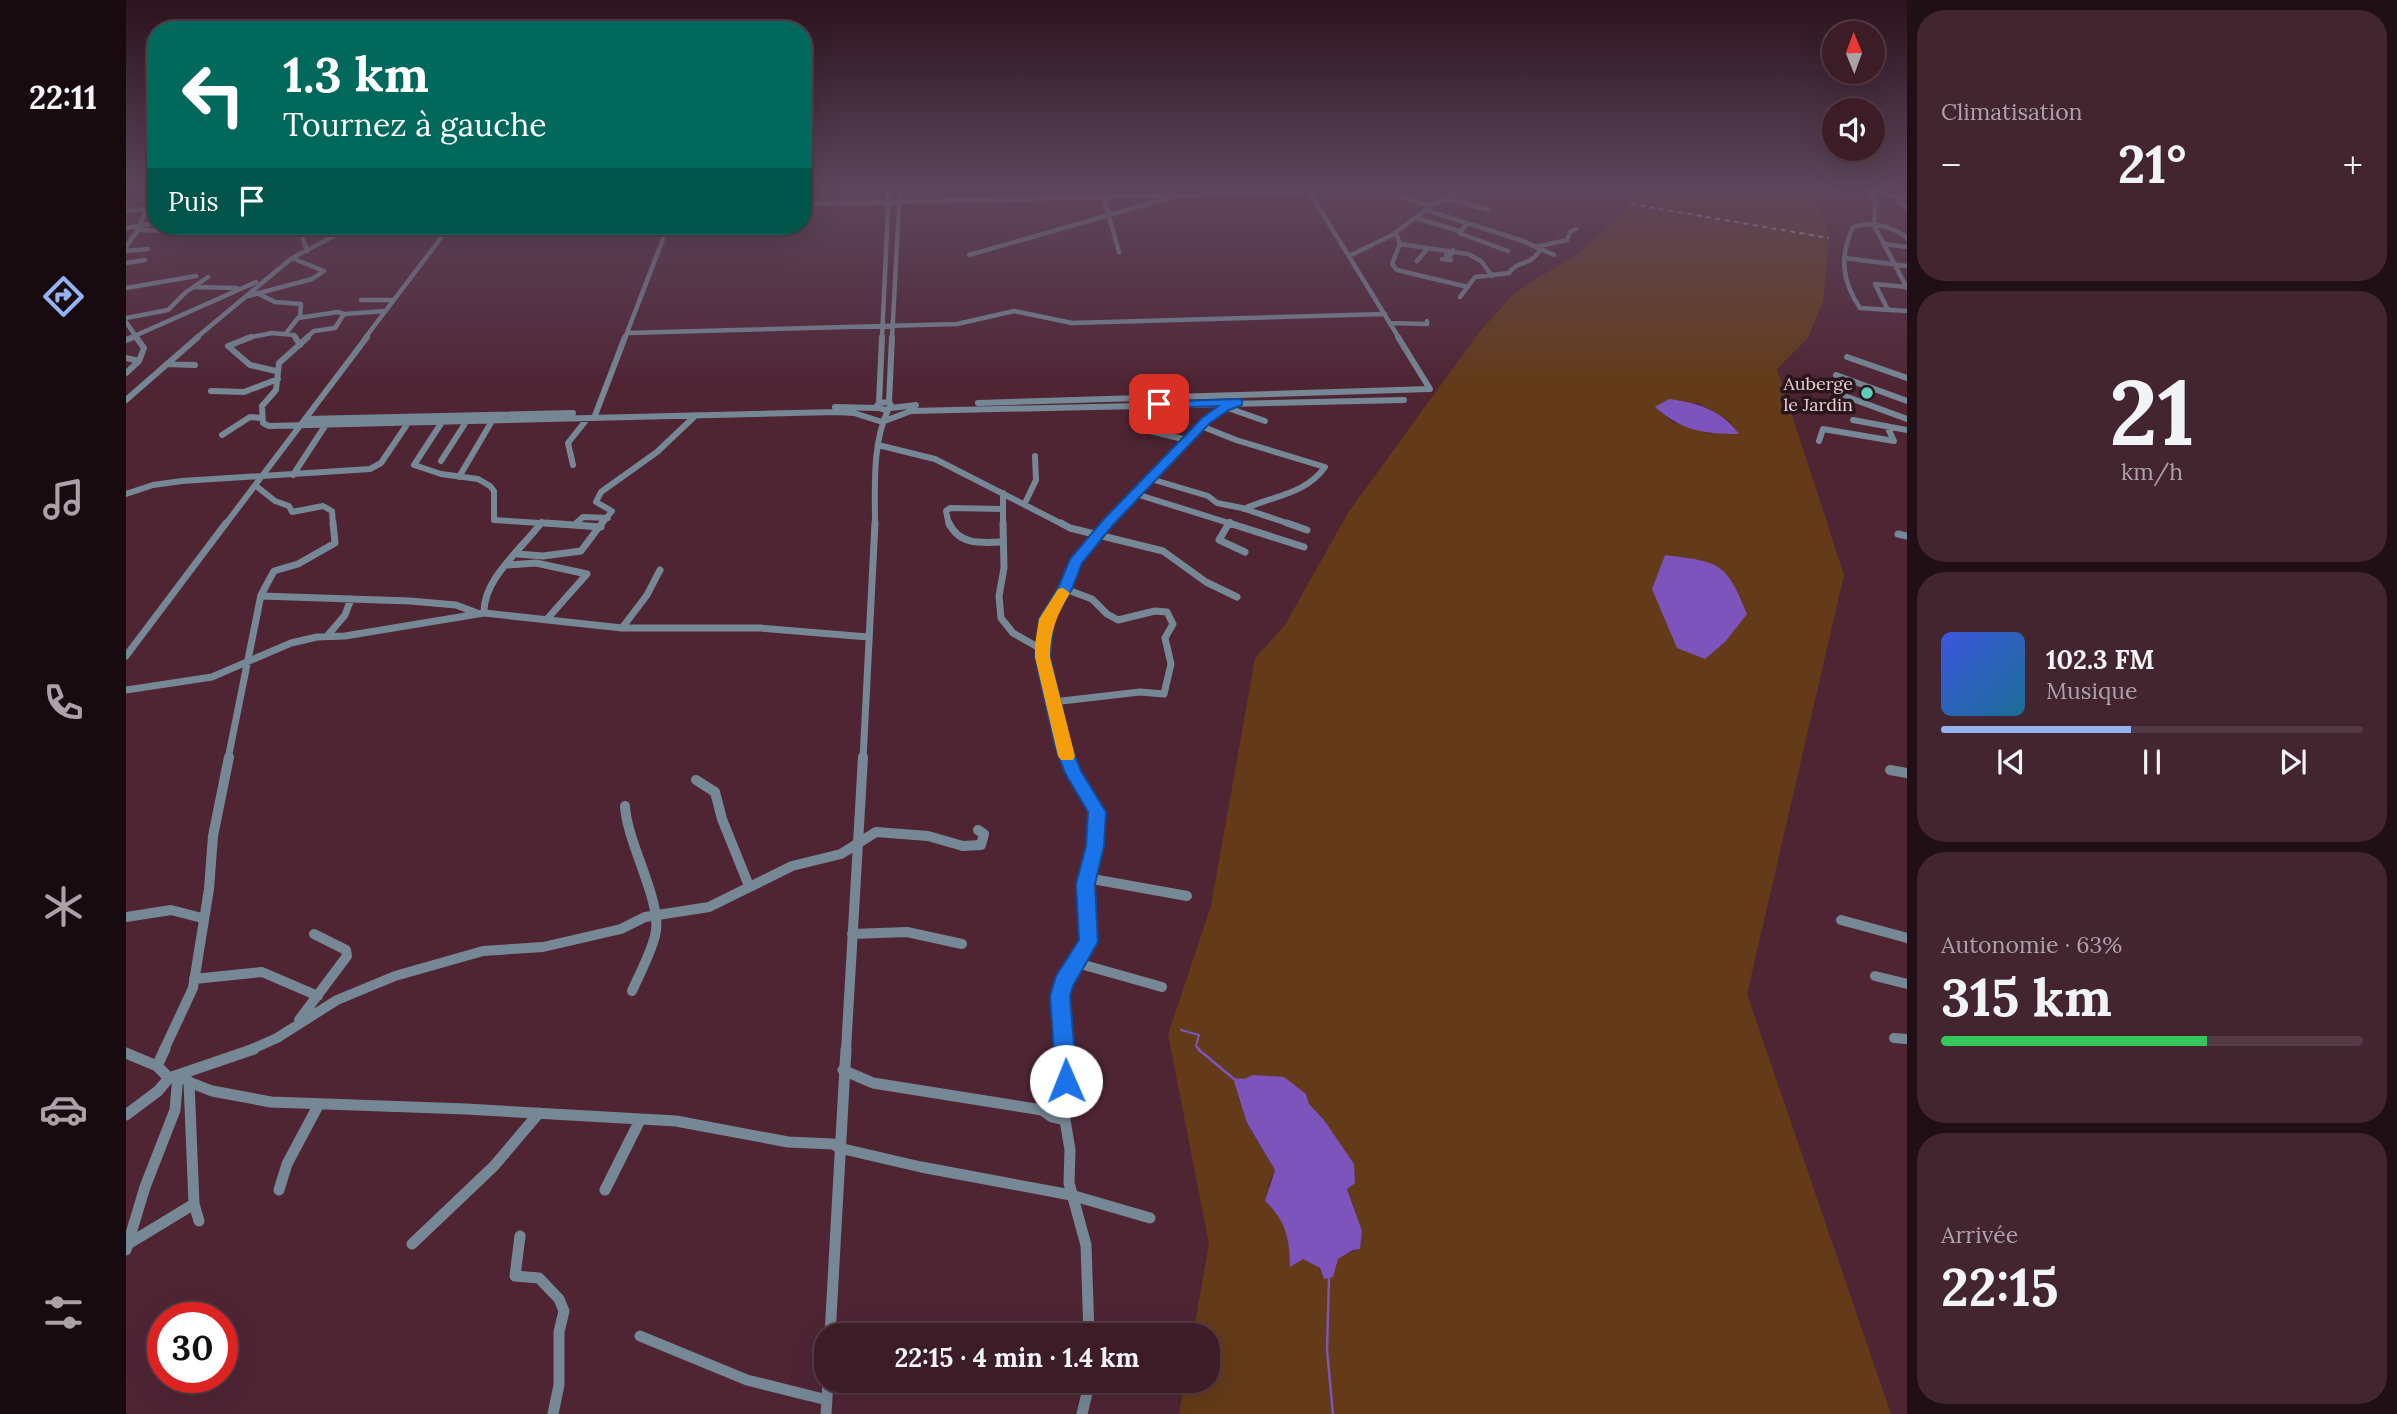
<!DOCTYPE html>
<html lang="fr">
<meta charset="utf-8">
<style>
:root{--surface:#3b1c27;--page:#42252f;--text:#f1f3f6;--muted:#aca1a7;--line:#543a44;--accent:#95b2f1}
body{margin:0;font-family:Lora,serif;background:var(--page);color:var(--text);height:100vh;display:flex;flex-direction:column;font-size:26px;white-space:nowrap}
*{box-sizing:border-box;margin:0}
p{font-size:23px;color:var(--muted)}
.icon{flex:none;width:38px;height:38px;fill:none;stroke:currentColor;stroke-width:2;stroke-linecap:round;stroke-linejoin:round}
.map{position:relative;flex:1;overflow:hidden}
.sheet{display:flex;flex-direction:column;gap:10px;padding:10px;background:#200f15;width:490px}
.sheet>*{flex:none}
.banner{position:absolute;left:21px;top:21px;width:665px;height:214px;border-radius:28px;box-shadow:0 7px 28px #0002,0 0 0 2px var(--line);background:#00695c;color:#fff;overflow:hidden}
.needle{width:46px;rotate:359deg}
.fabs{position:absolute;left:1696px;top:21px;display:grid;gap:14px}
.fabs a{display:grid;place-items:center;width:63px;height:63px;border-radius:50%;background:var(--surface);box-shadow:0 7px 28px #0002,0 0 0 2px var(--line);font-size:35px}
.speed{position:absolute;left:21px;top:1302px;display:flex;gap:14px;font-size:35px;font-weight:700;text-align:center}
.speed>*{display:grid;place-content:center;width:91px;height:91px;border-radius:50%;background:var(--surface);box-shadow:0 7px 28px #0002,0 0 0 2px var(--line);line-height:1}
.speed .limit{border:10px solid #d22;background:#fff;color:#111}
.pin{position:absolute;display:grid;place-items:center;width:60px;height:60px;color:#fff;margin:-30px;border-radius:14px;box-shadow:0 4px 10px #0006}
.me{position:absolute;width:77px;margin:-38px;rotate:359deg;stroke-linejoin:round;filter:drop-shadow(0 0 5px #0008)}
.turn{display:flex;align-items:center;gap:24px;height:147px;padding:0 21px;font-size:32px}
.turn .icon{width:91px;height:91px;stroke-width:2.5}
.turn b{display:block;font-size:49px;line-height:60px}
.then{display:flex;align-items:center;height:66px;padding:0 21px;background:#0003;gap:14px;font-size:26px}
.big{font-size:52px;font-weight:700;line-height:1.1}
.sheet .card{flex:1;display:flex;flex-direction:column;justify-content:center;gap:10px;min-width:0;padding:0 24px;border-radius:28px;background:var(--page)}
.sheet .dial{align-items:center;gap:0}
.dial b{font-size:91px;line-height:1}
.song{display:flex;align-items:center;gap:21px}
.cover{width:84px;height:84px;border-radius:10px;background:linear-gradient(135deg,hsl(230 70% 55%),hsl(200 70% 35%))}
.played{height:7px;border-radius:4px;background:linear-gradient(90deg,var(--accent) 45%,var(--line) 45%)}
.keys{display:flex;justify-content:space-around;direction:ltr}
.heat{display:flex;justify-content:space-between;align-items:center;font-size:38px;direction:ltr}
.charge{height:10px;border-radius:5px;background:linear-gradient(90deg,#34c759 63%,var(--line) 0)}
.trip{position:absolute;left:688px;top:1323px;width:406px;height:70px;border-radius:28px;background:var(--surface);box-shadow:0 7px 28px #0002,0 0 0 2px var(--line);font-weight:700;line-height:70px;text-align:center}
main{display:flex;flex:1;min-height:0}
.tab-bar{display:flex;flex-direction:column;width:126px;justify-content:space-around;align-items:center;background:#180b10;color:var(--muted)}
.tab-bar .icon{width:49px;height:49px}
.tab-bar .active{color:var(--accent)}
.tab-bar b{font-size:32px;color:var(--text)}
.map>svg:first-child{display:block}
</style>
<main>
<nav class="tab-bar">
<b>22:11</b>
<svg class="icon active" aria-label="directions" viewBox="0 0 24 24"><path d="M12 3l9 9-9 9-9-9zM9 14v-3h6M13 9l2 2-2 2"/></svg>
<svg class="icon" aria-label="music" viewBox="0 0 24 24"><path d="M9 18V5l10-2v13"/><circle cx="6" cy="18" r="3"/><circle cx="16" cy="16" r="3"/></svg>
<svg class="icon" aria-label="phone" viewBox="0 0 24 24"><path d="M5 4h4l2 5-3 2q2 4 5 5l2-3 5 2v4C11 20 4 13 5 4z"/></svg>
<svg class="icon" aria-label="climate" viewBox="0 0 24 24"><path d="M12 3v18M4 7l16 10M4 17L20 7"/></svg>
<svg class="icon" aria-label="car" viewBox="0 0 24 24"><path d="M5 17H2v-5l4-1 3-4h7l3 4 3 1v5h-3M9 17h6M6 11h13"/><circle cx="7" cy="17" r="2"/><circle cx="17" cy="17" r="2"/></svg>
<svg class="icon" aria-label="filters" viewBox="0 0 24 24"><path d="M4 7h16M4 17h16"/><circle cx="9" cy="7" r="2"/><circle cx="15" cy="17" r="2"/></svg>
</nav>
<div class="map">
<svg width="1781" height="1414" viewBox="0 0 1781 1414">
<rect width="100%" height="100%" fill="#4f2534"/>
<!-- green -->
<path fill="#633b19" fill-rule="evenodd" d="M 1513,188 L 1686,188 L 1703,238 L 1697,301 L 1682,338 L 1651,369 L 1718,575 L 1621,994 L 1765,1414 L 1053,1414 L 1059,1381 L 1082,1381 L 1082,1335 L 1067,1335 L 1083,1244 L 1042,1034 L 1085,906 L 1129,658 L 1159,625 L 1222,513 L 1354,331 L 1389,293 L 1455,251 L 1500,210 L 1512,195 ZM 1572,403 L 1605,422 L 1585,434 L 1546,422 L 1530,407 ZM 1108,1078 L 1180,1094 L 1183,1104 L 1198,1120 L 1236,1231 L 1234,1248 L 1211,1259 L 1198,1278 C 1193,1267 1189,1263 1177,1259 L 1164,1266 L 1164,1241 L 1142,1185 L 1149,1170 L 1121,1124 Z"/>
<!-- water -->
<path fill="#7d54bc" d="M 1543,399 C 1572,403 1594,409 1613,434 C 1578,434 1556,431 1529,407 Z
M 1539,555 C 1593,562 1600,561 1621,614 L 1599,642 L 1579,659 L 1551,648 L 1526,589 Z
M 1127,1075 L 1158,1077 L 1180,1094 L 1183,1104 L 1198,1120 L 1228,1164 L 1229,1183 L 1221,1189 L 1236,1231 L 1234,1249 L 1227,1250 L 1212,1259 L 1207,1277 L 1198,1279 L 1194,1268 L 1177,1259 L 1164,1267 C 1164,1240 1160,1220 1139,1201 L 1149,1170 L 1121,1123 L 1107,1078 L 1118,1079 Z"/>
<g fill="none" stroke-linecap="round" stroke-linejoin="round">
<!-- stream-far1 -->
<path stroke="#7d54bc" stroke-width="2" d="M 1055,1030 L 1073,1035 L 1070,1046 L 1074,1050"/>
<!-- stream -->
<path stroke="#7d54bc" stroke-width="2.5" d="M 1072,1049 L 1108,1079
M 1203,1277 L 1201,1350 L 1207,1414"/>
<!-- ferry -->
<path stroke="#d4c3f8" stroke-width="2" stroke-dasharray="5 4.5" stroke-linecap="butt" d="M 1505,204 L 1703,238"/>
<!-- minor-far4 -->
<path stroke="#768895" stroke-width="4.5" d="M 975,188 L 993,252
M 1181,188 L 1273,338
M 1250,188 L 1305,206
M 1774,196 L 1771,201 L 1781,208
M 1781,197 L 1744,192 L 1749,204 L 1748,225 L 1781,288
M 1319,198 L 1363,210
M 677,204 L 1183,192
M 1300,210 L 1397,241 L 1428,255
M 0,211 L 30,208
M 1290,218 L 1333,231
M 1342,223 L 1333,233 L 1382,251
M 139,226 L 134,231 L 176,235 L 181,251
M 0,228 L 30,223
M 14,230 L 48,231 L 51,235
M 1270,233 L 1274,244 L 1266,264 L 1271,270 L 1342,287
M 1781,238 C 1768,227 1744,220 1727,227 C 1713,257 1716,281 1734,308 L 1781,311
M 1274,244 L 1342,254 L 1355,261 L 1366,276
M 1759,244 L 1781,247
M 0,247 L 12,230 L 24,199 L 18,188
M 1410,247 L 1441,240 L 1444,232 L 1450,229
M 0,251 L 22,249
M 843,255 L 1046,197
M 1223,256 L 1266,235 L 1305,206 L 1337,188
M 1719,258 L 1781,266
M 1316,259 L 1325,260 L 1320,255 L 1325,255 L 1327,250
M 1291,261 L 1302,248
M 0,263 L 19,260
M 68,287 L 111,288
M 0,288 L 70,276
M 133,294 L 149,302 L 175,304 L 174,317
M 122,296 L 186,279 L 198,271 L 166,258
M 1334,297 L 1349,277 L 1383,273 C 1391,260 1404,267 1414,250
M 235,300 L 267,300
M 1762,310 L 1749,284 L 1780,287
M 0,318 L 42,310 L 60,292 L 82,277
M 0,322 L 11,338
M 1264,323 L 1301,324 L 1301,321
M 161,332 L 172,318 L 212,312 L 218,314 L 259,311
M 501,333 L 831,324 L 888,311 L 946,323 L 1259,314
M 4,338 L 130,282
M 70,338 L 166,258 L 227,226
M 120,338 L 146,333 L 168,335 L 170,338
M 180,338 L 188,331 L 209,328 L 218,314
M 239,338 L 324,226
M 499,338 L 542,226
M 756,338 L 763,188
M 766,338 L 774,188"/>
<!-- minor-far3 -->
<path stroke="#768895" stroke-width="6" d="M 125,337 L 102,346 L 124,365 L 150,371
M 169,337 L 174,345
M 182,337 L 153,363 L 150,390 L 136,406 L 137,423 L 143,426 L 710,412 L 728,413 L 756,422 L 785,411 L 1278,400
M 0,340 L 8,337
M 1721,357 L 1781,378
M 0,358 L 13,361
M 41,364 L 69,365
M 0,373 L 13,361 L 18,348 L 10,337
M 1710,375 L 1781,401
M 85,391 L 118,392 L 152,379
M 1705,391 L 1781,419
M 0,400 L 72,337
M 763,402 L 766,337
M 763,402 L 766,407 L 759,410 L 750,407 L 753,403 Z
M 753,403 L 756,337
M 852,403 L 1304,389 L 1272,337
M 709,407 L 751,408
M 1099,407 L 1139,421
M 765,408 L 790,405
M 468,418 L 499,337
M 179,419 L 447,413
M 1727,420 L 1781,430
M 316,422 L 288,465 L 315,474 L 352,479 L 364,486 L 368,491 L 368,520 L 446,525
M 1075,426 L 1110,440 L 1199,467 C 1180,494 1147,496 1118,509
M 1020,430 L 1061,440
M 96,435 L 124,417 L 135,418
M 1693,441 L 1697,429 L 1768,441 L 1761,426
M 752,445 L 809,459 L 938,525
M 315,461 L 340,422
M 447,465 L 442,443 L 461,419
M 167,475 L 199,426
M 333,477 L 366,421
M 1025,479 L 1082,496 L 1091,503 L 1116,508 L 1167,525
M 129,485 L 149,501 L 163,506 L 166,512 L 197,506 L 206,511 L 207,525
M 877,493 L 877,525
M 0,494 L 27,485 L 56,481 L 244,469 L 255,463 L 282,423
M 1010,494 L 1109,525
M 899,503 L 910,480 L 909,456
M 449,524 L 457,517 L 482,518
M 99,525 L 241,337
M 414,525 L 416,522
M 475,525 L 486,511 L 470,502 L 475,492 L 531,452 L 569,416
M 749,525 C 749,488 746,444 762,410
M 823,525 L 820,511 L 824,508 L 876,509
M 980,525 L 1080,420 L 1106,405
M 1102,525 L 1104,522"/>
<!-- minor-far2 -->
<path stroke="#768895" stroke-width="7" d="M 420,523 L 475,527
M 823,523 C 833,545 855,543 876,542
M 877,523 L 878,568 L 873,596 L 875,618 L 887,633 L 917,650
M 935,523 L 944,528 L 1037,551 L 1080,582 L 1111,597
M 1103,523 L 1178,547
M 1103,523 L 1093,540 L 1119,552
M 1161,523 L 1181,530
M 1772,534 L 1781,536
M 391,554 L 417,556 L 455,551 L 476,523
M 381,565 L 410,563 L 461,574 L 421,619
M 135,596 L 284,601 L 330,605 L 351,613
M 358,613 C 357,579 395,550 415,523
M 496,628 L 521,595 L 534,570
M 202,635 L 219,615 L 225,599
M 0,656 L 100,523
M 0,690 L 86,677 L 165,643 L 191,637 L 219,636 L 358,613 L 496,628 L 634,628 L 742,637
M 927,702 L 1014,692 L 1038,694 L 1045,664 L 1039,638 L 1047,624 L 1041,612 L 1029,611 L 992,620 L 981,614 L 966,599 L 939,589
M 102,759 L 135,595 L 148,571 L 172,564 L 209,543 L 207,523
M 737,759 L 749,523
M 942,759 L 917,657 L 917,635 L 920,619 L 939,589 L 949,562 L 982,523"/>
<!-- minor-far1 -->
<path stroke="#768895" stroke-width="10" d="M 1764,770 L 1781,773
M 570,780 L 589,792 L 596,819 L 623,886
M 499,806 C 501,844 538,904 529,936 C 524,955 514,973 506,991
M 961,878 L 1061,896
M 0,917 L 45,910 L 76,918
M 1715,920 L 1781,938
M 726,934 L 781,932 L 836,944
M 951,963 L 1036,987
M 1749,976 L 1781,984
M 68,979 L 136,972 L 192,996
M 173,1020 L 221,956 L 220,950 L 188,934
M 1768,1038 L 1781,1039
M 38,1050 L 67,988 L 83,889 L 87,836 L 103,757
M 124,1050 L 151,1038 L 211,1000 L 269,976 L 357,951 L 417,947 L 495,929 L 519,917 L 583,907 L 666,866 L 715,854 L 750,832 L 802,836 L 837,846 L 855,845 L 858,834 L 852,830
M 720,1050 L 737,757
M 940,1050 L 934,997 L 937,983 L 963,942 L 960,884 L 969,846 L 971,812 L 941,757"/>
<!-- minor -->
<path stroke="#768895" stroke-width="11" d="M 940,1049 L 939,1120 L 944,1150 L 943,1183 L 960,1245 L 963,1335
M 0,1053 L 31,1066 L 43,1078 L 32,1091 L 0,1115
M 31,1066 L 39,1049
M 717,1070 L 747,1083 L 916,1110 L 926,1117 L 939,1120
M 55,1074 L 63,1082 L 86,1091 L 145,1102 L 340,1109 L 550,1121 L 662,1142 L 707,1144 L 713,1148 L 795,1167 L 945,1195 L 1024,1218
M 43,1078 L 128,1049
M 63,1082 L 68,1204 L 73,1221
M 153,1190 L 161,1164 L 193,1104
M 479,1190 L 514,1120
M 394,1236 L 389,1276 L 413,1278 L 433,1299 L 438,1311 L 433,1332 L 433,1385 L 427,1414
M 2,1244 L 68,1204
M 286,1244 L 368,1166 L 413,1113
M 0,1250 L 19,1187 L 49,1110 L 52,1075
M 704,1335 L 720,1049
M 514,1336 L 621,1380 L 701,1400
M 700,1414 L 702,1381
M 956,1414 L 964,1381"/>
</g>
<!-- sky -->
<linearGradient id="sky" x2="0" y2="1"><stop stop-color="#2b141d"/><stop offset="0.49" stop-color="#5d465c"/><stop offset="1" stop-color="#5d465c" stop-opacity="0"/></linearGradient>
<rect width="1781" height="386" fill="url(#sky)"/>
<!-- route -->
<path fill="#1a73e8" stroke="#114b97" stroke-width="2" d="M 1112,399 L 1116,400 L 1116,405 L 1103,410 L 1084,423 L 987,525 L 956,563 L 946,589 L 928,619 L 924,657 L 945,746 L 955,771 L 980,812 L 978,846 L 969,884 L 972,942 L 947,986 L 944,996 L 951,1081 L 948,1088 L 940,1091 L 933,1088 L 930,1081 L 924,996 L 930,976 L 953,940 L 950,884 L 960,846 L 962,812 L 939,773 L 929,746 L 909,657 L 913,619 L 932,588 L 944,559 L 978,519 L 1076,418 L 1092,406 L 1033,408 L 1029,407 L 1029,402 Z"/>
<!-- slow -->
<path fill="#f59e0b" d="M 937,588 L 944,593 C 931,615 924,631 924,657 L 949,756 L 947,760 L 935,760 L 932,756 L 909,657 L 909,644 L 913,619 L 932,589 Z"/>
<!-- markers -->
<circle fill="#5dceb9" stroke="#29161c" stroke-width="2.5" cx="1741" cy="393" r="7"/>
<g text-anchor="middle" dominant-baseline="central" stroke-width="7" stroke-linejoin="round" paint-order="stroke">
<!-- far-poi labels -->
<g font-size="18" fill="#eaced6" stroke="#29161c" text-anchor="end">
<text x="1727" y="383">Auberge<tspan x="1727" dy="21">le Jardin</tspan></text>
</g>
</g>
</svg>
<div class="fabs">
<a><svg class="needle" viewBox="-14 -14 28 28"><path d="M0-13l5 13h-10z" fill="#e53935"/><path d="M0 13l5-13h-10z" fill="#aca1a7"/></svg></a>
<a><svg class="icon" aria-label="sound" viewBox="0 0 24 24"><path d="M4 9h4l5-4v14l-5-4H4zM17 9q2 3 0 6"/></svg></a>
</div>
<div class="speed"><div class="limit">30</div></div>
<div class="pin" style="left:1033px;top:404px;background:#d93025"><svg class="icon" aria-label="arrive" viewBox="0 0 24 24"><path d="M6 21V4h12l-3 4 3 4H6"/></svg></div>
<svg class="me" style="left:940px;top:1081px" viewBox="-20 -20 40 40"><circle r="19" fill="#fff"/><path d="M0-13L10 11 0 6-10 11z" fill="#1a73e8"/></svg>
<div class="trip">22:15 · 4 min · 1.4 km</div>
<div class="banner">
<div class="turn"><svg class="icon" aria-label="left" viewBox="0 0 24 24"><path d="M17 20v-9H6M10 6l-5 5 5 5"/></svg><div><b>1.3 km</b>Tournez à gauche</div></div>
<div class="then">Puis<svg class="icon" aria-label="arrive" viewBox="0 0 24 24"><path d="M6 21V4h12l-3 4 3 4H6"/></svg></div>
</div>
</div>
<section class="sheet">
<div class="card"><p>Climatisation</p>
<div class="heat"><a>−</a><b class="big">21°</b><a>+</a></div>
</div>
<div class="card dial"><b>21</b><p>km/h</p></div>
<div class="card">
<div class="song"><i class="cover"></i><div><b>102.3 FM</b><p>Musique</p></div></div>
<div class="played"></div>
<div class="keys"><svg class="icon" aria-label="previous" viewBox="0 0 24 24"><path d="M18 5L8 12l10 7zM5 5v14"/></svg><svg class="icon" aria-label="pause" viewBox="0 0 24 24"><path d="M8 5v14M16 5v14"/></svg><svg class="icon" aria-label="next" viewBox="0 0 24 24"><path d="M6 5l10 7-10 7zM19 5v14"/></svg></div>
</div>
<div class="card"><p>Autonomie · 63%</p><b class="big">315 km</b><div class="charge"></div></div>
<div class="card"><p>Arrivée</p><b class="big">22:15</b></div>
</section>
</main>
